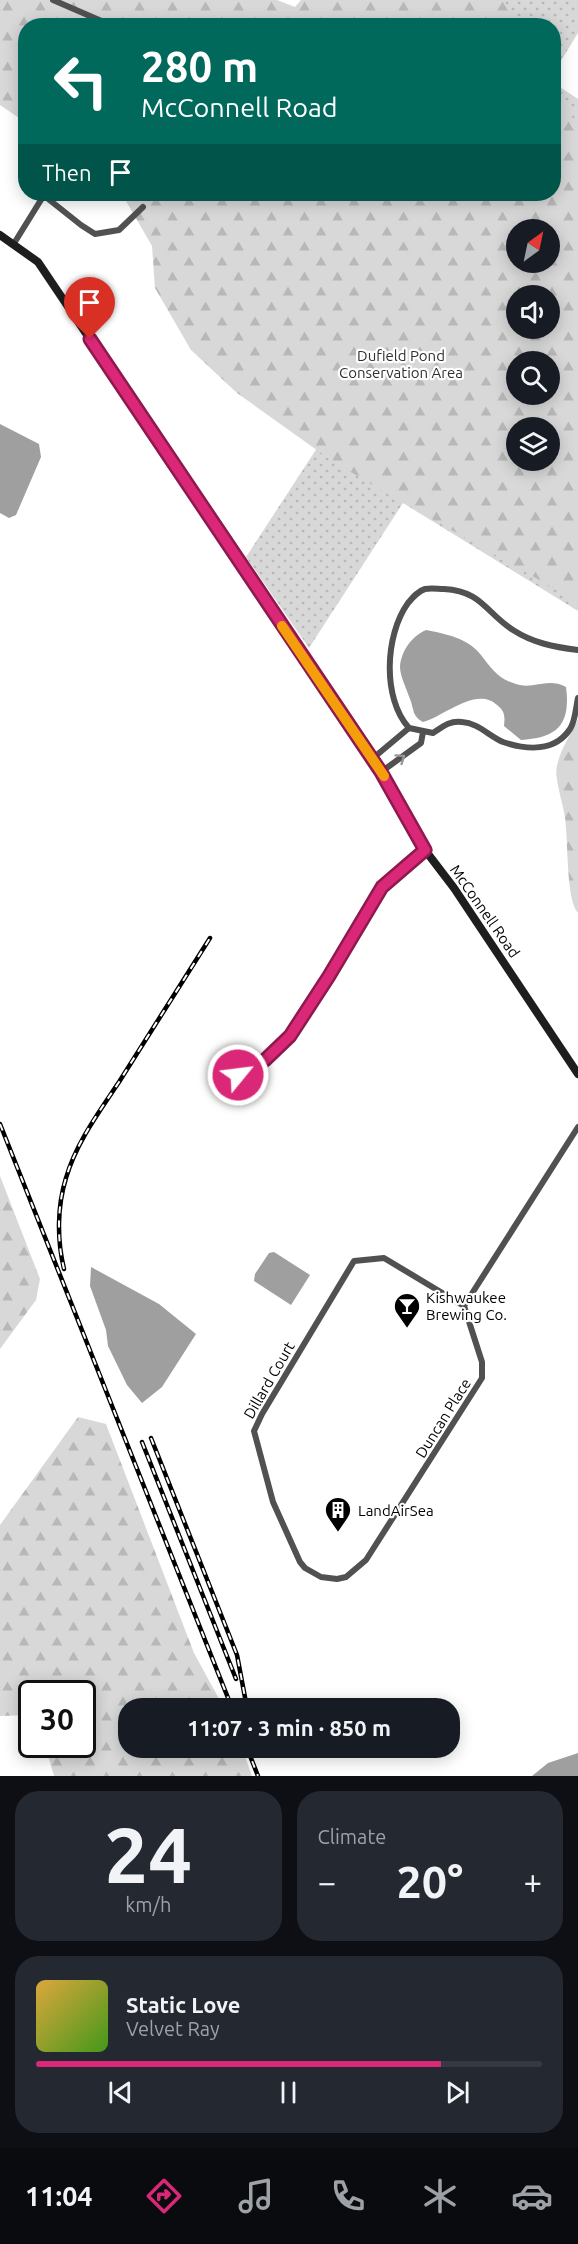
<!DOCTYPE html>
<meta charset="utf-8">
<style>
:root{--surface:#171b24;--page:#242831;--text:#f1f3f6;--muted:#9ea1a6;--line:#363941;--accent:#db2777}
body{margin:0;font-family:Ubuntu,sans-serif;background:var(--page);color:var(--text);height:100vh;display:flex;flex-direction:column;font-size:22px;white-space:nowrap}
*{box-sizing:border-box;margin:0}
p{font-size:20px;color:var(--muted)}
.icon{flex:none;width:33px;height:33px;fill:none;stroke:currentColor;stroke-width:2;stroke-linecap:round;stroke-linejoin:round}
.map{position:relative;height:1776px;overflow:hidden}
.side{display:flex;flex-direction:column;gap:15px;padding:15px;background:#0d0f14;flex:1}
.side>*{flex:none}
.top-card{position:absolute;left:18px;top:18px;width:543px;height:183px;border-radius:24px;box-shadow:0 3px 15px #0003;background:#00695c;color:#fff;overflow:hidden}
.needle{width:39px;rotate:33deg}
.buttons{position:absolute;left:506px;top:219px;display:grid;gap:12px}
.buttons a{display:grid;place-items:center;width:54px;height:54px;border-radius:50%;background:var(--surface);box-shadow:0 3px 15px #0003;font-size:30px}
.speed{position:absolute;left:18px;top:1680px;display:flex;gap:12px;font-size:30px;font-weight:700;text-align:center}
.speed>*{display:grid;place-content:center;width:78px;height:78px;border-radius:50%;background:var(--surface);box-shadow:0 3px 15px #0003;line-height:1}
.speed .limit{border:3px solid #111;border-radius:9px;background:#fff;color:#111}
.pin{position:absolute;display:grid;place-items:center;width:51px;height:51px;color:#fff;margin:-62px -26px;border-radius:50% 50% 50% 0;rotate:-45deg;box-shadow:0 0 6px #0007}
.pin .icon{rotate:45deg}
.me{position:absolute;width:66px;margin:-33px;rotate:61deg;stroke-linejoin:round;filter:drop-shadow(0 0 4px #0008)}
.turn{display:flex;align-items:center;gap:21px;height:126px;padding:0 24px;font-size:27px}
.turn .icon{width:78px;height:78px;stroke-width:2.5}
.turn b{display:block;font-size:42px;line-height:51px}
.then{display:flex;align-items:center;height:57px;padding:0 24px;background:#0003;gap:12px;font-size:22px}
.big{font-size:45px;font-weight:700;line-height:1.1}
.side .card{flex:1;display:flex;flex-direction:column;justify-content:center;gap:9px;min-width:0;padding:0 21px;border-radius:24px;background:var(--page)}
.side .dial{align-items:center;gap:0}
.dial b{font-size:78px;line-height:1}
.song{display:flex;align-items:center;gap:18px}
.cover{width:72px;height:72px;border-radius:9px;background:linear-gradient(135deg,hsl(40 70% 55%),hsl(100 70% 35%))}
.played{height:6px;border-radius:3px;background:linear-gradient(90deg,var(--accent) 80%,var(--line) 80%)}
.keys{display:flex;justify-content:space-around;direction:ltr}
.heat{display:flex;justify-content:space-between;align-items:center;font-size:33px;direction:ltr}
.side .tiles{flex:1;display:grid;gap:15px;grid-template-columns:1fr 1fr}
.card:last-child{grid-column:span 2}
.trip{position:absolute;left:118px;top:1698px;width:342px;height:60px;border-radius:24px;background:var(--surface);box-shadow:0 3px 15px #0003;font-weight:700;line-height:60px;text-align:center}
.tab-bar{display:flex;height:96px;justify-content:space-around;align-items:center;background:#090b0e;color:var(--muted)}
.tab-bar .icon{width:42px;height:42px}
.tab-bar .selected{color:var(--accent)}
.tab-bar b{font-size:27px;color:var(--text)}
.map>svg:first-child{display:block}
</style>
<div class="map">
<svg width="578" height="1776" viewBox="0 0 578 1776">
<defs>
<pattern id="grass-dots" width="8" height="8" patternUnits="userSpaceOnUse" patternTransform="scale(1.5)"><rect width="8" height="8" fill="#d8d8d8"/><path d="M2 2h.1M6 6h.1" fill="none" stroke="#b8b8b8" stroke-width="1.8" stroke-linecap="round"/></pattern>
<pattern id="forest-firs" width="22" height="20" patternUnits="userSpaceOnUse" patternTransform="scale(1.5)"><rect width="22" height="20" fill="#d8d8d8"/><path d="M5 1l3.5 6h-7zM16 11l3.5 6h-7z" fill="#b8b8b8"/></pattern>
</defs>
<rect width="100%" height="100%" fill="#fff"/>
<!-- grass -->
<path fill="url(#grass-dots)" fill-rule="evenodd" d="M 427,0 L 578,0 L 578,33 L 554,72 L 554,26 L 467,25 Z
M 554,83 L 578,99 L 578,611 L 403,503 L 309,648 L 246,557 L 319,445 L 248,394 L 554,194 ZM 516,230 L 549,230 L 549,262 L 516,262 ZM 516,296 L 549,296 L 549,328 L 516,328 ZM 516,362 L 549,362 L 549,394 L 516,394 ZM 516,428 L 549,428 L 549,460 L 516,460 Z"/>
<!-- forest -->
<path fill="url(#forest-firs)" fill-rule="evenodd" d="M 0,0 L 277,0 L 295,7 L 301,0 L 502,0 L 521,25 L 26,26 L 25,122 L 0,105 Z
M 554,83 L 578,128 L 578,602 L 374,486 L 328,458 L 237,393 L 191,350 L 155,288 L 152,246 L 122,194 L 554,194 ZM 516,230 L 549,230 L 549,262 L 516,262 ZM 516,296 L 549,296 L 549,328 L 516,328 ZM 516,362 L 549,362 L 549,394 L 516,394 ZM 516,428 L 549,428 L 549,460 L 516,460 Z
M 578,719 L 578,913 C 565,899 569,834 564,812 C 562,801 554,776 557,766 C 560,750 571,734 578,719 Z
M 0,1176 L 40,1279 L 36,1300 L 0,1349 Z
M 78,1417 L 106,1424 L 194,1653 L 224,1708 L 129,1708 L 129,1748 L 242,1748 L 252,1776 L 54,1776 L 45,1745 L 82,1744 L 82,1694 L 32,1694 L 31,1715 L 0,1716 L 0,1525 Z"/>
<!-- water -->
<path fill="#9f9f9f" d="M 0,424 L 39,444 L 41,457 L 16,515 L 9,518 L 0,513 Z
M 426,630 C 446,634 468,638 481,655 C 492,669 498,679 516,684 C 534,690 547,677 566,687 C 571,725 557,738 521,740 L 504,726 C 505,717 505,711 497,705 C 476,686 445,716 423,722 C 412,716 414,709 410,699 C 407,690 400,676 400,667 C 401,651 412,636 426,630 Z
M 274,1252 L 310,1275 L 291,1305 L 254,1281 L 255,1274 L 269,1253 Z
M 91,1267 L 159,1304 L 196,1334 L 162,1387 L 142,1403 L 127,1385 L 108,1346 L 106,1330 L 90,1286 Z
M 578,1753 L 578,1776 L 532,1776 L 548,1763 Z"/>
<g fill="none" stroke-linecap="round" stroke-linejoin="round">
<!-- street -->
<path stroke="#515151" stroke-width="6" d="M 53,0 L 113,26
M 22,176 L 26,179
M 42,194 L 81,225 L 95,234 L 119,230 L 143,207
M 13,245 L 44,195
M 409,728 C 382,698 385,635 408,603 C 413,597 418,591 425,589 C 431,588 438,589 444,589 C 482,591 486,613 513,630 C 533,643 554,647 578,650
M 409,728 L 433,733 C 442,727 450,720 462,722 C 478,723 489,736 503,742 C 527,750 555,752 570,729 C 575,722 576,707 578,698
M 372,759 L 409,728
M 381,772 L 421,743 L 423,732
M 238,1075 L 265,1060 L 290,1036 L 331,973 L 382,887 L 425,850
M 384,1258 L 464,1306 L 482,1362 L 482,1378 L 366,1560 L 346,1577 L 337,1579 L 321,1577 L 305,1568 L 300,1562 L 273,1502 L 254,1431 L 262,1414 L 354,1261 Z
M 464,1306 L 578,1127"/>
<!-- secondary -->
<path stroke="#1e1e1e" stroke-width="8" d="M 0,235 L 38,262 L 381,772 L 425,850 L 454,888 L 578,1074"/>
<!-- rail casing -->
<g stroke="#000" stroke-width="4.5">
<path id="rail" d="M 0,1124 L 232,1708
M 64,1269 C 57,1240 57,1207 66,1178 C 76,1143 99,1112 119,1082 C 149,1034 180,986 210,938
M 151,1438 L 237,1655 L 247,1708
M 142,1442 L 236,1679
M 247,1748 L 258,1776"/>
</g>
<!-- rail -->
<use href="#rail" stroke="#fff" stroke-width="2" stroke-dasharray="7" stroke-linecap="butt"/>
</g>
<!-- one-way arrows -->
<defs><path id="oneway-chevron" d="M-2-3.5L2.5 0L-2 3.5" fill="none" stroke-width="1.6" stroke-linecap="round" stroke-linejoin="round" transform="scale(1.5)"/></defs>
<use stroke="#979797" href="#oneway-chevron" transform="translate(401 758) rotate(-35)"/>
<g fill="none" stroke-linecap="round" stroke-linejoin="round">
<!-- route casing -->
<g stroke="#8e194d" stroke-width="15">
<path id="route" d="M 90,339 L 381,772 L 425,850 L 382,887 L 329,976 L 290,1036 L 265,1060 L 238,1075"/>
</g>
<!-- route -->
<use href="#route" stroke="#db2777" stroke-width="10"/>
<!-- slow -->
<path stroke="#f59e0b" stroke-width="10" d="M 282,626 L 384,776"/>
</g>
<!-- icons -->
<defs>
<g id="bar-pin" transform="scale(1.35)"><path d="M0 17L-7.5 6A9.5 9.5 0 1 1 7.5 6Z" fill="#000" stroke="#fff"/><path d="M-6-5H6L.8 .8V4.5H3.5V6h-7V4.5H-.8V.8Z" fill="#fff"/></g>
<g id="building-pin" transform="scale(1.35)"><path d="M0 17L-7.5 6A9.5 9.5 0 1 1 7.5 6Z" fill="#000" stroke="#fff"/><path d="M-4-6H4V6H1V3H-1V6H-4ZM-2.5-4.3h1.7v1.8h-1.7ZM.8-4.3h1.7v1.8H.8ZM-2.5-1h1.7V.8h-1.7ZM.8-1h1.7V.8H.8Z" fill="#fff"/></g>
</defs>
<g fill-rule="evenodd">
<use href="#bar-pin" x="407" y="1306"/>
<use href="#building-pin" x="338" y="1510"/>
</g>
<g text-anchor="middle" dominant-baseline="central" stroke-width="4.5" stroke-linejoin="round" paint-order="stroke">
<!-- park labels -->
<g font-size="15" fill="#2f2f2f" stroke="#fff">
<text x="401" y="355">Dufield Pond<tspan x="401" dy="17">Conservation Area</tspan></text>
</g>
<!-- street labels -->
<g font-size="15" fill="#000" stroke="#fff">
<text transform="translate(485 911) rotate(55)">McConnell Road</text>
<text transform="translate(269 1380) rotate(-60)">Dillard Court</text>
<text transform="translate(443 1418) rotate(-58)">Duncan Place</text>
</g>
<!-- poi labels -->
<g font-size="15" fill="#000" stroke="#fff" text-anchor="start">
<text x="426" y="1297">Kishwaukee<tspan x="426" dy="17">Brewing Co.</tspan></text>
<text x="358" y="1510">LandAirSea</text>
</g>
</g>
</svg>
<div class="buttons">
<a><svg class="needle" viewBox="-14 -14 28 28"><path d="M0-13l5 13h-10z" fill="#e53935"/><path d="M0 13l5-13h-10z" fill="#9ea1a6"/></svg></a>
<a><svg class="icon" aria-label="sound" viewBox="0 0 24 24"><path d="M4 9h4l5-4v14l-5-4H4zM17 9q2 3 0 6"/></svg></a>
<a><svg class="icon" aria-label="search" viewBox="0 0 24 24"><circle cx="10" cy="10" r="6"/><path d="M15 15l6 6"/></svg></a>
<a><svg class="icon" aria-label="layers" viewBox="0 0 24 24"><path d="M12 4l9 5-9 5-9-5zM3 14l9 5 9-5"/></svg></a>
</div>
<div class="speed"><div class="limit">30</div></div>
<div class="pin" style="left:90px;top:339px;background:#d93025"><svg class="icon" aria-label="arrive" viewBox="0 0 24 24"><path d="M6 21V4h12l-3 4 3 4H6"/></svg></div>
<svg class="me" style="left:238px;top:1075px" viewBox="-20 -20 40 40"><circle r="17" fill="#db2777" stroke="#fff" stroke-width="3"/><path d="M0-11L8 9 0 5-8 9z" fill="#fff"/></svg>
<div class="trip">11:07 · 3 min · 850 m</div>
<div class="top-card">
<div class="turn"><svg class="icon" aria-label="left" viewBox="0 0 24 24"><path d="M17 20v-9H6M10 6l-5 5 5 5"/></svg><div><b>280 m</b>McConnell Road</div></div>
<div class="then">Then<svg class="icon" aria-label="arrive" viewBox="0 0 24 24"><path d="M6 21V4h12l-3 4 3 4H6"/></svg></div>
</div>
</div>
<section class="side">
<div class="tiles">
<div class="card dial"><b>24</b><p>km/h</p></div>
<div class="card"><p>Climate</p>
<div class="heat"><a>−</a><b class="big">20°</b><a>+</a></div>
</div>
<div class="card">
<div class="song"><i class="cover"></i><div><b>Static Love</b><p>Velvet Ray</p></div></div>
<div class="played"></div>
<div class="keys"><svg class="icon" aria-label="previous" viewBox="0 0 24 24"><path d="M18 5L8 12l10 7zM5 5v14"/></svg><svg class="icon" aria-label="pause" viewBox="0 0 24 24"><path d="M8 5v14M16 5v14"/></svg><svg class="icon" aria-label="next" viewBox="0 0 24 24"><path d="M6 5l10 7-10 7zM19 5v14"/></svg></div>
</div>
</div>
</section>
<nav class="tab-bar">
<b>11:04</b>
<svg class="icon selected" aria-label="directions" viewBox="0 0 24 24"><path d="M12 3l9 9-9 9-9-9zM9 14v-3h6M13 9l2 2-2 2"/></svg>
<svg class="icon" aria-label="music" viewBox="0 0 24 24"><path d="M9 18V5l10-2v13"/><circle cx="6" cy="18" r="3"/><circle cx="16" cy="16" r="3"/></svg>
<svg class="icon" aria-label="phone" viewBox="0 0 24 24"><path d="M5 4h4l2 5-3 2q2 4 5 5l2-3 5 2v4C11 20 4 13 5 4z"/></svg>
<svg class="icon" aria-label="climate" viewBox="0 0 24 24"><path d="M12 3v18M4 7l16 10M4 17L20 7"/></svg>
<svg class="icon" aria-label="car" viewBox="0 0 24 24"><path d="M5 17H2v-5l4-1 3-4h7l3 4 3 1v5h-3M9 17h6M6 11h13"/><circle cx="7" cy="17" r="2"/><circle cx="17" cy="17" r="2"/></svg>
</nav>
